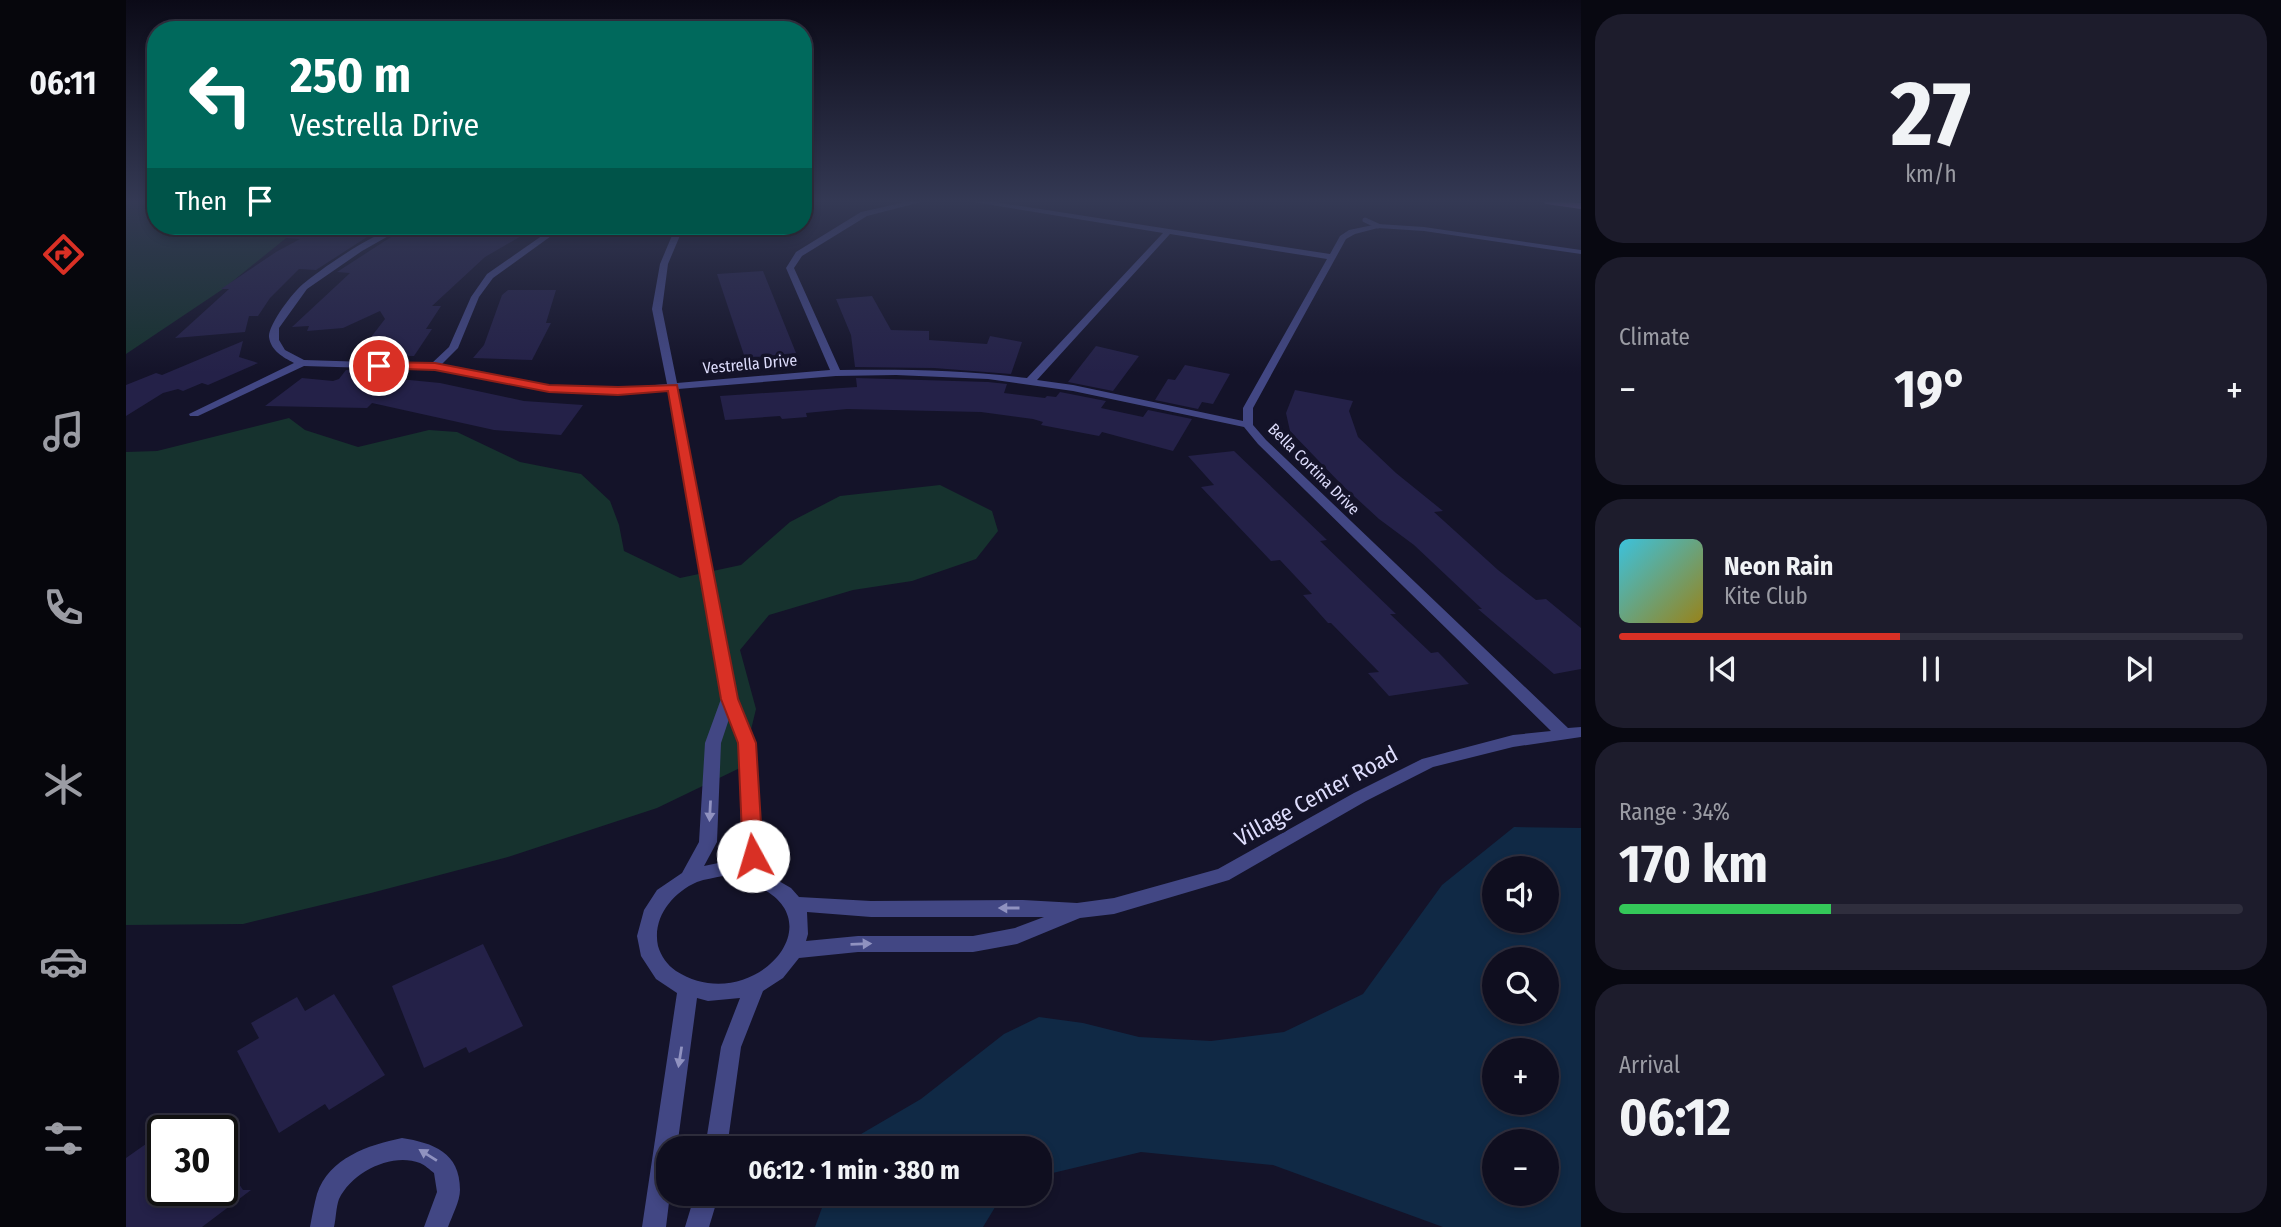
<!DOCTYPE html>
<meta charset="utf-8">
<style>
:root{--surface:#0f0e1f;--page:#1d1c2c;--text:#f1f3f6;--muted:#9b9ca4;--line:#2f2e3d;--accent:#d93025}
body{margin:0;font-family:"Fira Sans Condensed",sans-serif;background:var(--page);color:var(--text);height:100vh;display:flex;flex-direction:column;font-size:26px;white-space:nowrap}
*{box-sizing:border-box;margin:0}
p{font-size:23px;color:var(--muted)}
.icon{flex:none;width:38px;height:38px;fill:none;stroke:currentColor;stroke-width:2;stroke-linecap:round;stroke-linejoin:round}
.map{position:relative;flex:1;overflow:hidden}
.details{display:flex;flex-direction:column;gap:14px;padding:14px;background:#080811;width:700px}
.details>*{flex:none}
.guide{position:absolute;left:21px;top:21px;width:665px;height:214px;border-radius:28px;box-shadow:0 4px 10px #0003,0 0 0 2px var(--line);background:#00695c;color:#fff;overflow:hidden}
.buttons{position:absolute;left:1356px;top:856px;display:grid;gap:14px}
.buttons a{display:grid;place-items:center;width:77px;height:77px;border-radius:50%;background:var(--surface);box-shadow:0 4px 10px #0003,0 0 0 2px var(--line);font-size:35px}
.speed{position:absolute;left:21px;top:1115px;display:flex;gap:14px;font-size:35px;font-weight:700;text-align:center}
.speed>*{display:grid;place-content:center;width:91px;height:91px;border-radius:50%;background:var(--surface);box-shadow:0 4px 10px #0003,0 0 0 2px var(--line);line-height:1}
.speed .limit{border:4px solid #111;border-radius:10px;background:#fff;color:#111}
.pin{position:absolute;display:grid;place-items:center;width:60px;height:60px;color:#fff;margin:-30px;border:4px solid #fff;border-radius:50%;box-shadow:0 2px 7px #0007}
.me{position:absolute;width:77px;margin:-38px;rotate:354deg;stroke-linejoin:round;filter:drop-shadow(0 0 5px #0008)}
.turn{display:flex;align-items:center;gap:24px;height:147px;padding:0 28px;font-size:32px}
.turn .icon{width:91px;height:91px;stroke-width:2.5}
.turn b{display:block;font-size:49px;line-height:60px}
.then{display:flex;align-items:center;height:66px;padding:0 28px;background:#0003;gap:14px;font-size:26px}
.big{font-size:52px;font-weight:700;line-height:1.1}
.details .widget{flex:1;display:flex;flex-direction:column;justify-content:center;gap:10px;min-width:0;padding:0 24px;border-radius:28px;background:var(--page)}
.details .dial{align-items:center;gap:0}
.dial b{font-size:91px;line-height:1}
.song{display:flex;align-items:center;gap:21px}
.cover{width:84px;height:84px;border-radius:10px;background:linear-gradient(135deg,hsl(190 70% 55%),hsl(50 70% 35%))}
.played{height:7px;border-radius:4px;background:linear-gradient(90deg,var(--accent) 45%,var(--line) 45%)}
.keys{display:flex;justify-content:space-around;direction:ltr}
.heat{display:flex;justify-content:space-between;align-items:center;font-size:38px;direction:ltr}
.charge{height:10px;border-radius:5px;background:linear-gradient(90deg,#34c759 34%,var(--line) 0)}
.trip{position:absolute;left:530px;top:1136px;width:396px;height:70px;border-radius:28px;background:var(--surface);box-shadow:0 4px 10px #0003,0 0 0 2px var(--line);font-weight:700;line-height:70px;text-align:center}
main{display:flex;flex:1;min-height:0}
.menu{display:flex;flex-direction:column;width:126px;justify-content:space-around;align-items:center;background:#06060c;color:var(--muted)}
.menu .icon{width:49px;height:49px}
.menu .current{color:var(--accent)}
.menu b{font-size:32px;color:var(--text)}
.map>svg:first-child{display:block}
</style>
<main>
<nav class="menu">
<b>06:11</b>
<svg class="icon current" aria-label="directions" viewBox="0 0 24 24"><path d="M12 3l9 9-9 9-9-9zM9 14v-3h6M13 9l2 2-2 2"/></svg>
<svg class="icon" aria-label="music" viewBox="0 0 24 24"><path d="M9 18V5l10-2v13"/><circle cx="6" cy="18" r="3"/><circle cx="16" cy="16" r="3"/></svg>
<svg class="icon" aria-label="phone" viewBox="0 0 24 24"><path d="M5 4h4l2 5-3 2q2 4 5 5l2-3 5 2v4C11 20 4 13 5 4z"/></svg>
<svg class="icon" aria-label="climate" viewBox="0 0 24 24"><path d="M12 3v18M4 7l16 10M4 17L20 7"/></svg>
<svg class="icon" aria-label="car" viewBox="0 0 24 24"><path d="M5 17H2v-5l4-1 3-4h7l3 4 3 1v5h-3M9 17h6M6 11h13"/><circle cx="7" cy="17" r="2"/><circle cx="17" cy="17" r="2"/></svg>
<svg class="icon" aria-label="filters" viewBox="0 0 24 24"><path d="M4 7h16M4 17h16"/><circle cx="9" cy="7" r="2"/><circle cx="15" cy="17" r="2"/></svg>
</nav>
<div class="map">
<svg width="1455" height="1227" viewBox="0 0 1455 1227">
<rect width="100%" height="100%" fill="#141329"/>
<!-- green -->
<path fill="#16322e" d="M 0,201 L 30,201 L 30,226 L 175,226 L 97,289 L 0,354 Z
M 163,418 L 179,430 L 232,447 L 303,430 L 331,432 L 394,462 L 455,474 L 484,501 L 493,525 L 498,551 L 554,578 L 615,565 L 664,522 L 714,496 L 814,485 L 866,511 L 872,531 L 850,559 L 786,581 L 727,590 L 643,615 L 614,650 L 630,709 L 616,767 L 531,808 L 382,857 L 245,893 L 117,924 L 0,925 L 0,452 L 31,451 Z"/>
<!-- water -->
<path fill="#102945" fill-rule="evenodd" d="M 1388,827 L 1455,828 L 1455,1227 L 1317,1227 L 1147,1165 L 1015,1152 L 914,1176 L 914,1148 L 717,1148 L 718,1144 L 795,1099 L 878,1034 L 913,1017 L 957,1023 L 1013,1037 L 1085,1041 L 1158,1032 L 1237,994 L 1316,885 ZM 1368,868 L 1421,868 L 1421,920 L 1368,920 ZM 1368,959 L 1421,959 L 1421,1012 L 1368,1012 ZM 1368,1050 L 1421,1050 L 1421,1102 L 1368,1102 ZM 1368,1141 L 1421,1141 L 1421,1194 L 1368,1194 Z
M 701,1194 L 877,1194 L 857,1227 L 689,1227 Z"/>
<!-- building -->
<path fill="#242148" d="M 161,226 L 267,226 L 241,237 L 190,270 L 173,269 L 144,298 L 132,316 L 123,316 L 119,332 L 49,338 L 103,289 L 95,289 L 150,252 L 174,239 L 160,238 Z
M 282,226 L 333,226 L 402,232 L 359,257 L 306,306 L 315,306 L 300,329 L 306,329 L 288,356 L 240,355 L 240,359 L 228,359 L 259,319 L 254,311 L 217,328 L 181,331 L 183,326 L 166,327 L 224,273 L 211,272 Z
M 637,271 L 670,353 L 619,358 L 591,274 Z
M 382,290 L 430,290 L 420,323 L 425,323 L 406,360 L 347,358 L 358,345 L 376,295 Z
M 746,296 L 765,330 L 803,331 L 803,340 L 861,344 L 864,336 L 896,342 L 885,374 L 808,368 L 729,367 L 725,335 L 710,299 Z
M 117,341 L 113,357 L 132,363 L 82,385 L 76,383 L 57,391 L 52,389 L 37,393 L 0,416 L 0,385 L 30,373 L 36,375 Z
M 970,346 L 1013,356 L 987,391 L 942,382 Z
M 1059,365 L 1104,374 L 1087,404 L 1076,402 L 1072,409 L 1029,400 L 1042,379 L 1049,380 Z
M 220,370 L 255,371 L 276,375 L 273,379 L 314,383 L 398,401 L 457,405 L 435,435 L 368,430 L 246,403 L 241,408 L 139,406 L 176,378 L 207,381 L 213,379 Z
M 730,378 L 862,382 L 881,384 L 878,393 L 919,398 L 921,396 L 930,397 L 934,392 L 980,401 L 975,408 L 1017,417 L 1022,410 L 1066,419 L 1047,451 L 976,432 L 973,436 L 915,425 L 917,422 L 907,419 L 855,412 L 721,409 L 680,413 L 681,417 L 656,419 L 654,416 L 599,420 L 594,396 L 731,387 Z
M 1169,390 L 1227,401 L 1223,411 L 1232,437 L 1270,473 L 1317,511 L 1308,512 L 1372,570 L 1410,600 L 1420,599 L 1455,628 L 1455,669 L 1428,674 L 1352,609 L 1356,609 L 1288,545 L 1253,519 L 1216,485 L 1164,431 L 1160,413 Z
M 1108,451 L 1201,540 L 1194,541 L 1270,614 L 1264,614 L 1305,653 L 1312,652 L 1343,684 L 1263,696 L 1242,673 L 1253,672 L 1205,623 L 1202,623 L 1177,595 L 1186,594 L 1154,560 L 1145,561 L 1075,487 L 1088,485 L 1062,456 Z
M 357,944 L 397,1026 L 343,1053 L 340,1047 L 298,1068 L 266,986 Z
M 208,994 L 259,1075 L 203,1110 L 199,1104 L 153,1133 L 111,1051 L 133,1038 L 125,1023 L 171,997 L 179,1011 Z
M 37,1132 L 37,1190 L 96,1190 L 96,1159 L 117,1190 L 125,1190 L 76,1227 L 0,1227 L 0,1158 Z"/>
<g fill="none" stroke-linecap="round" stroke-linejoin="round">
<!-- lane -->
<path stroke="#424784" stroke-width="5" d="M 1239,220 L 1252,226"/>
<!-- street -->
<path fill="#424784" fill-rule="evenodd" d="M 784,201 L 799,201 L 741,216 L 676,256 L 668,268 L 714,370 C 776,369 839,370 901,378 L 1037,233 L 842,201 L 862,201 L 1204,254 L 1214,236 L 1223,230 L 1252,224 L 1298,227 L 1455,250 L 1455,254 L 1298,231 L 1252,228 L 1229,234 L 1220,239 L 1127,408 L 1127,425 L 1140,440 L 1442,728 L 1455,727 L 1455,737 L 1387,747 L 1307,767 L 1240,801 L 1103,880 L 988,914 L 954,918 L 891,944 L 847,952 L 732,952 L 673,958 L 657,978 L 637,991 L 615,1047 L 601,1148 L 579,1148 L 595,1047 L 614,998 L 582,1001 L 571,998 L 551,1148 L 542,1148 L 542,1194 L 544,1194 L 540,1227 L 516,1227 L 551,993 L 530,979 L 515,956 L 511,936 L 518,910 L 531,890 L 556,873 L 573,842 L 579,743 L 595,699 L 542,390 L 492,394 L 423,392 L 308,370 L 178,366 L 72,416 L 64,416 L 63,414 L 168,363 C 157,357 145,351 143,337 C 142,325 167,292 177,284 C 196,268 258,225 280,226 L 236,251 L 181,289 L 153,328 L 153,340 L 159,350 L 178,360 L 305,364 L 323,347 L 345,297 L 361,274 L 430,226 L 439,226 L 367,278 L 353,297 L 332,348 L 315,365 L 423,386 L 492,388 L 541,384 L 526,309 L 534,264 L 550,226 L 558,226 L 542,264 L 536,309 L 551,383 L 704,370 L 660,268 L 670,252 L 735,212 ZM 1044,234 L 1201,259 L 1117,408 L 1117,421 L 947,385 L 911,380 ZM 770,375 L 862,379 L 947,391 L 1118,427 L 1132,444 L 1425,731 L 1387,735 L 1296,759 L 1228,793 L 1092,869 L 988,898 L 951,903 L 897,900 L 745,901 L 673,897 L 665,888 L 639,873 L 633,836 L 629,743 L 611,699 L 552,389 L 710,376 ZM 603,719 L 613,743 L 615,836 L 620,867 L 597,862 L 578,866 L 591,842 L 595,743 ZM 597,876 C 733,900 631,1023 550,971 C 541,965 535,956 532,946 C 526,918 546,893 571,882 C 579,879 588,878 597,876 ZM 681,912 L 745,917 L 918,917 L 889,928 L 847,936 L 732,936 L 680,941 L 682,934 Z
M 276,1138 C 307,1143 334,1152 334,1190 C 334,1201 326,1216 322,1227 L 298,1227 L 311,1192 L 308,1173 C 304,1170 299,1165 294,1163 C 266,1152 226,1172 213,1199 C 210,1207 210,1219 208,1227 L 184,1227 C 186,1216 188,1205 191,1194 C 203,1158 242,1145 276,1138 Z
M 569,1194 L 593,1194 L 583,1227 L 559,1227 Z"/>
<!-- primary -->
<path fill="#b26ef3" fill-rule="evenodd" d="M 1416,201 L 1455,203 L 1455,209 L 1420,204 Z"/>
</g>
<!-- one-way arrows -->
<defs><path id="oneway-solid" d="M-6-.8H1V-3.2L6.5 0L1 3.2V.8H-6Z" transform="scale(1.75)"/></defs>
<g fill="#9092c0">
<use href="#oneway-solid" transform="translate(584 811) rotate(93)"/>
<use href="#oneway-solid" transform="translate(883 908) rotate(180)"/>
<use href="#oneway-solid" transform="translate(735 944) rotate(-2)"/>
<use href="#oneway-solid" transform="translate(554 1057) rotate(99)"/>
<use href="#oneway-solid" transform="translate(302 1155) rotate(-148)"/>
</g>
<!-- sky -->
<linearGradient id="sky" x2="0" y2="1"><stop stop-color="#0b0a17"/><stop offset="0.54" stop-color="#343954"/><stop offset="1" stop-color="#343954" stop-opacity="0"/></linearGradient>
<rect width="1455" height="373" fill="url(#sky)"/>
<!-- route -->
<path fill="#d93025" stroke="#8d1f18" stroke-width="2" d="M 253,362 L 309,363 L 423,385 L 492,387 L 551,385 L 612,699 L 630,743 L 637,856 L 634,861 L 627,864 L 620,861 L 617,856 L 612,743 L 595,699 L 542,391 L 492,395 L 423,392 L 309,370 L 249,368 L 248,366 Z"/>
<g text-anchor="middle" dominant-baseline="central" stroke-width="7" stroke-linejoin="round" paint-order="stroke">
<!-- far-street labels -->
<g font-size="16" fill="#deddfc" stroke="#141329">
<text transform="translate(624 364) rotate(-5)">Vestrella Drive</text>
<text transform="translate(1188 469) rotate(45)">Bella Cortina Drive</text>
</g>
<!-- near-street labels -->
<g font-size="23" fill="#deddfc" stroke="#141329">
<text transform="translate(1190 796) rotate(-29)">Village Center Road</text>
</g>
</g>
</svg>
<div class="buttons">
<a><svg class="icon" aria-label="sound" viewBox="0 0 24 24"><path d="M4 9h4l5-4v14l-5-4H4zM17 9q2 3 0 6"/></svg></a>
<a><svg class="icon" aria-label="search" viewBox="0 0 24 24"><circle cx="10" cy="10" r="6"/><path d="M15 15l6 6"/></svg></a>
<a>+</a>
<a>−</a>
</div>
<div class="speed"><div class="limit">30</div></div>
<div class="pin" style="left:253px;top:366px;background:#d93025"><svg class="icon" aria-label="arrive" viewBox="0 0 24 24"><path d="M6 21V4h12l-3 4 3 4H6"/></svg></div>
<svg class="me" style="left:627px;top:856px" viewBox="-20 -20 40 40"><circle r="19" fill="#fff"/><path d="M0-13L10 11 0 6-10 11z" fill="#d93025"/></svg>
<div class="trip">06:12 · 1 min · 380 m</div>
<div class="guide">
<div class="turn"><svg class="icon" aria-label="left" viewBox="0 0 24 24"><path d="M17 20v-9H6M10 6l-5 5 5 5"/></svg><div><b>250 m</b>Vestrella Drive</div></div>
<div class="then">Then<svg class="icon" aria-label="arrive" viewBox="0 0 24 24"><path d="M6 21V4h12l-3 4 3 4H6"/></svg></div>
</div>
</div>
<section class="details">
<div class="widget dial"><b>27</b><p>km/h</p></div>
<div class="widget"><p>Climate</p>
<div class="heat"><a>−</a><b class="big">19°</b><a>+</a></div>
</div>
<div class="widget">
<div class="song"><i class="cover"></i><div><b>Neon Rain</b><p>Kite Club</p></div></div>
<div class="played"></div>
<div class="keys"><svg class="icon" aria-label="previous" viewBox="0 0 24 24"><path d="M18 5L8 12l10 7zM5 5v14"/></svg><svg class="icon" aria-label="pause" viewBox="0 0 24 24"><path d="M8 5v14M16 5v14"/></svg><svg class="icon" aria-label="next" viewBox="0 0 24 24"><path d="M6 5l10 7-10 7zM19 5v14"/></svg></div>
</div>
<div class="widget"><p>Range · 34%</p><b class="big">170 km</b><div class="charge"></div></div>
<div class="widget"><p>Arrival</p><b class="big">06:12</b></div>
</section>
</main>
